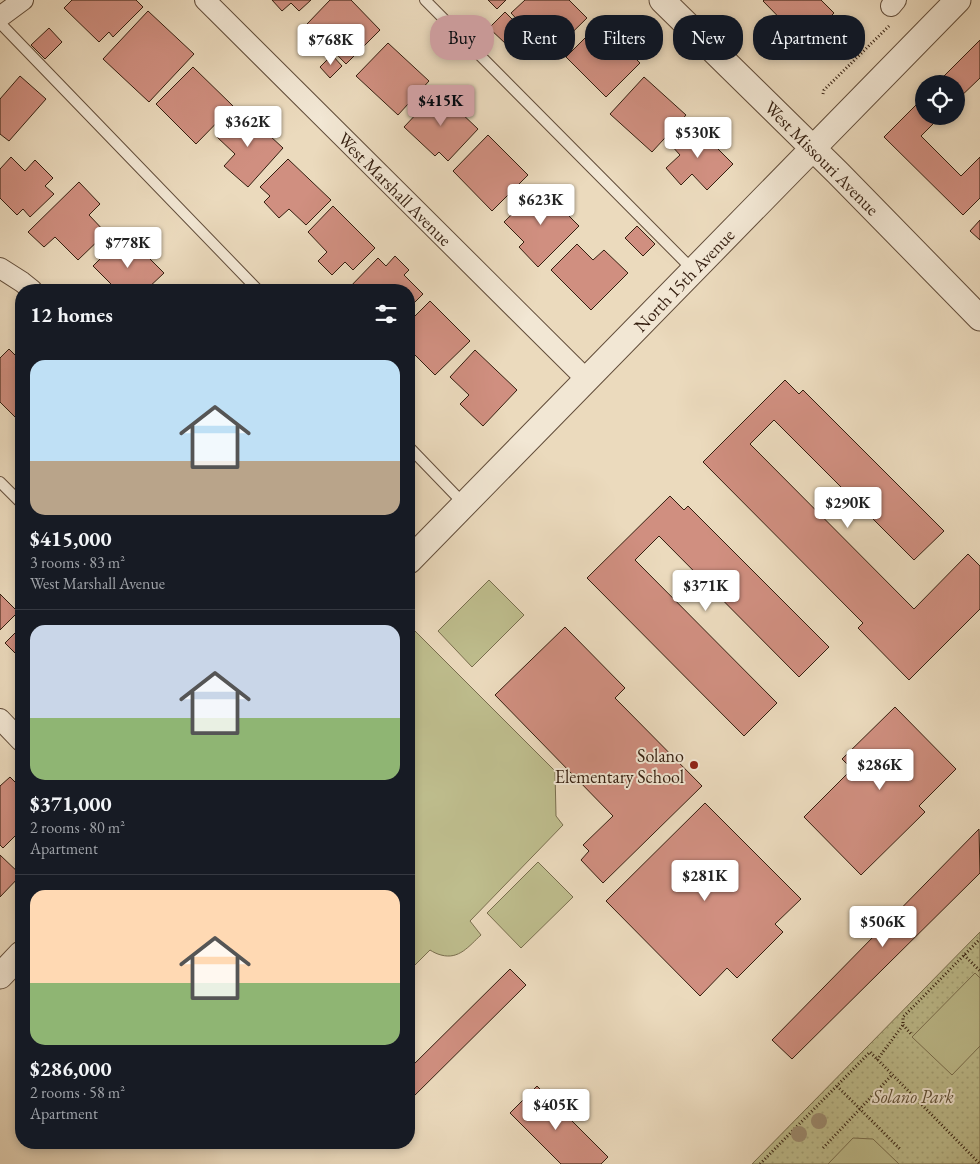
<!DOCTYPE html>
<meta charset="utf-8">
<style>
:root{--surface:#171b24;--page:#242831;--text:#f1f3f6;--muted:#9ea1a6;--line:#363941;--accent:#c59692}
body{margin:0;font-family:"EB Garamond",serif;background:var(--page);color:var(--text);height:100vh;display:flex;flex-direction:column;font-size:19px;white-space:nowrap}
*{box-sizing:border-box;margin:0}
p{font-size:16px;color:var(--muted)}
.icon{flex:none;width:28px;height:28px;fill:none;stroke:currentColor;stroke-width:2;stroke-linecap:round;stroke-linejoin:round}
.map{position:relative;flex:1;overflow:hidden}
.drawer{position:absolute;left:15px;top:284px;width:400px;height:865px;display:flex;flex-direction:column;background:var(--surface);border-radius:20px;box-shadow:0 2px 8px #0003}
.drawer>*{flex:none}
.banner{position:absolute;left:430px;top:15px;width:475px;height:45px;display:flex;gap:10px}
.tools{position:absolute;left:915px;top:75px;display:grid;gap:10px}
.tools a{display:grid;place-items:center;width:50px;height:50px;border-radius:50%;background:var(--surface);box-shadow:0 2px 8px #0003;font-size:25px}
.price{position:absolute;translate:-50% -42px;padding:0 11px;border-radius:5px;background:#fff;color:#222;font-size:16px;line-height:32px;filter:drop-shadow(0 1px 2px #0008)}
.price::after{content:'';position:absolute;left:50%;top:30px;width:15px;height:11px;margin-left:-8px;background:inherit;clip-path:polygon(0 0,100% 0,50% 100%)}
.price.active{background:var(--accent);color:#111}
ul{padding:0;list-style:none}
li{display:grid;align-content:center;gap:10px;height:265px;padding:0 15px}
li+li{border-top:1px solid var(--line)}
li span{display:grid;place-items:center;height:155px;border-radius:15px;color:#555}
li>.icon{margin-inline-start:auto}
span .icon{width:90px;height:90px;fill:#fffc;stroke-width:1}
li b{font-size:21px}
h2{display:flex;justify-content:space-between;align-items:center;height:60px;padding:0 15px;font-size:21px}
.pill{padding:0 18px;border-radius:20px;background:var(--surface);box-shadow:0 2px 8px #0003;font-size:18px;line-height:45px}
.pill.active{background:var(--accent);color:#111}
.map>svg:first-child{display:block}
</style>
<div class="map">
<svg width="980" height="1164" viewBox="0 0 980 1164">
<defs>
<pattern id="grass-dots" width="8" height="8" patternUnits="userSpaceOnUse" patternTransform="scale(1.25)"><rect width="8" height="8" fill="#bebd8d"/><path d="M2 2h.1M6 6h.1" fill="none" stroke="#a4a278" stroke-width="1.8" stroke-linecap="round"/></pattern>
</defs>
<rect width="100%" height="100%" fill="#ebdabd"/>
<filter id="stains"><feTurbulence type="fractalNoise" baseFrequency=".004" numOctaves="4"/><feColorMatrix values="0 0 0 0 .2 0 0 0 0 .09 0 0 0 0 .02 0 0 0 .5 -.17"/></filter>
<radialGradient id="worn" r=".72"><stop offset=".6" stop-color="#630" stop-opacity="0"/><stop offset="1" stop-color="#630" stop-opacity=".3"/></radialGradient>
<path fill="url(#grass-dots)" stroke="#796e4e" d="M980,932V1164H752Z"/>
<path fill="#bebd8d" stroke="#796e4e" d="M489,580L524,615L472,667L438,631Z
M409,625L555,771L556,816L563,825L470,921L481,935C469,946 459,960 441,955C437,954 433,952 430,950L409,971Z
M538,862L573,897L521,948L487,913Z
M975,973L980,978V1046L952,1075L912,1037Z
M853,1138L873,1139L899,1164H828Z"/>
<path fill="#d08f80" stroke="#341e0f" d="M72,0H136L143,7L113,37L109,32L99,42L64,8Z
M272,0H311L299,11L291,3L282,11Z
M330,0H351L380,30L346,64L307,24Z
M488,0H506L497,9Z
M525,0H569L587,18L544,60L519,35L526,29L511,13Z
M764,0H821L834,13L804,43L763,1Z
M148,11L194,54L149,102L103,59Z
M505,12L521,28L506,44L489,28Z
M600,23L640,63L606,97L566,57Z
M49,28L62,42L45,59L31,45Z
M980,40V78L956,101V84H936Z
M388,43L429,81L398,115L356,76Z
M332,55L342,66L330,78L320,67Z
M193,67L233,106L196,144L156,104Z
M20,76L46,99L9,141L0,134V99Z
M644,77L686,115L652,152L610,114Z
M438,91L478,129L448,161L439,152L435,156L404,127Z
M924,97V116H941L921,136L961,176L980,157V198L963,215L884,137Z
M242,110L283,148L248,187L224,166L235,154L217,137Z
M693,124L733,164L707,190L692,174L681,185L666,168L680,155L671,145Z
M488,135L528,175L492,211L453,171Z
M11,157L25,171L35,160L53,178L45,186L54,194L30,217L23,209L17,215L0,198V169Z
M288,159L331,200L306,225L289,209L279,218L264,202L270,196L260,187Z
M79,182L100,204L89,215L106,233L78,260L55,237L44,247L28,232Z
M540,187L579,226L538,267L519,247L524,242L504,222Z
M333,206L375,248L353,270L345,262L332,275L318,261L327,252L308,232Z
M980,220V240L970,231Z
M637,226L655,244L643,256L625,238Z
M119,240L133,254L139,248L164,273L146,290H117L93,266Z
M577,244L593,260L604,250L628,273L591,310L551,270Z
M395,256L409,270L404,275L423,294L409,308V290H347L378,258L386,266Z
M430,301L470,341L435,375L409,349V322Z
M9,349L17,357L21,353V416L18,420L0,402V358Z
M475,350L517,390L483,426L460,404L469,395L450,377Z
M785,380L799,394L803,390L944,531L914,560L774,420L750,444L914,609L968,554L980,566V609L909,680L858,628L863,623L703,462Z
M670,496L684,510L688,506L829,647L799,677L659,536L635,560L777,703L744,736L587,578Z
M0,594L18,612L0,630Z
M21,627V659L5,643Z
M565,627L625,688L615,698L702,786L603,883L581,860L589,851L583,845L613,816L495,695Z
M895,707L956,769L919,806L925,812L861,875L804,817L852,769L842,759Z
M10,777L21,788V812L19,814L21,817V830L3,848L0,845V786Z
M705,803L801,899L775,924L783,932L737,978L727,968L700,996L606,901Z
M979,829L980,873L792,1059L772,1040Z
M0,855L21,875L0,897Z
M510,969L526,985L409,1101V1069Z
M537,1086L608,1157L601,1164H561L510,1113Z"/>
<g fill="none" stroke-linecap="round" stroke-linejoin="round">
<g stroke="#624d3a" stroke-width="12">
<path id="service" d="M425,0L693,270
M0,23L258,290
M409,447L464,504
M0,482L21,503"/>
</g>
<g stroke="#624d3a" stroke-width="22">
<path id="minor" d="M205,0L586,379
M891,6L896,0
M0,17L23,0
M0,268L22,282L32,290
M0,719L21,741"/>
</g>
<g stroke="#624d3a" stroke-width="27">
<path id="tertiary" d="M662,0L838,173L980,318
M409,561L958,0
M0,976L21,954"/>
</g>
<path stroke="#341e0f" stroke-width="3" stroke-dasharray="1 2.5" stroke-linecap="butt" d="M823,94L824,90L889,26
M964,955L980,971
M903,1025L912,1035
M877,1060L903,1025V1017L980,939
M837,1086L901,1150
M823,1148L892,1075
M760,1164L870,1052L980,1164"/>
<use href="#service" stroke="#f2e7d4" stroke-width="10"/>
<use href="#minor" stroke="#f2e7d4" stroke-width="20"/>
<use href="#tertiary" stroke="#f2e7d4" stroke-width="25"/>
</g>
<g fill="#9d8d72">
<circle cx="819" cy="1121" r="8"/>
<circle cx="799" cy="1134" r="8"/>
</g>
<circle fill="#8f2418" stroke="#f2e7d4" stroke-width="2" cx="694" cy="765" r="5"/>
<g text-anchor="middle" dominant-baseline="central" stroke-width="4" stroke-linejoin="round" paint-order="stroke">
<g font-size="18" fill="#341e0f" stroke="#f2e7d4">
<text transform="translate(822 158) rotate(45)">West Missouri Avenue</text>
<text transform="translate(395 189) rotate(45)">West Marshall Avenue</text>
<text transform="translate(684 280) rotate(-46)">North 15th Avenue</text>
</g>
<g font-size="18" fill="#341e0f" stroke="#f2e7d4" text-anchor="end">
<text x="684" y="755">Solano<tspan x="684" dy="21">Elementary School</tspan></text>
</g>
<g font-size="18" font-style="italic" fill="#5d4e35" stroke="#f2e7d4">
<text x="913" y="1096">Solano Park</text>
</g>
</g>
<rect width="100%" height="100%" filter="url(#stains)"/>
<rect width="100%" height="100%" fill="url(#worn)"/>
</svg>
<div class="tools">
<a><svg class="icon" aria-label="locate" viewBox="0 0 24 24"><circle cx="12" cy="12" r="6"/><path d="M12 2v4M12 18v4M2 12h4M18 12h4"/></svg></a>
</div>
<b class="price" style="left:331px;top:66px">$768K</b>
<b class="price active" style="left:441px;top:127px">$415K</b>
<b class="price" style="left:248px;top:148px">$362K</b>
<b class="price" style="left:698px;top:159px">$530K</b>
<b class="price" style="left:541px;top:226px">$623K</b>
<b class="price" style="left:128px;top:269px">$778K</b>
<b class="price" style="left:848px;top:529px">$290K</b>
<b class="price" style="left:706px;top:612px">$371K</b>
<b class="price" style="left:880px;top:791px">$286K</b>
<b class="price" style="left:705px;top:902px">$281K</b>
<b class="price" style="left:883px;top:948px">$506K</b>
<b class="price" style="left:556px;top:1131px">$405K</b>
<div class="banner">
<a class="pill active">Buy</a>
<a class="pill">Rent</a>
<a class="pill">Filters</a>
<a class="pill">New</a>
<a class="pill">Apartment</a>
</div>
<section class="drawer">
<h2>12 homes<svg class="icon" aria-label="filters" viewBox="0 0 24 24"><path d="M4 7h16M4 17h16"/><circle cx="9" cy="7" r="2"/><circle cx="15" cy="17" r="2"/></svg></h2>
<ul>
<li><span style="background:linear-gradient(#bfe0f5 65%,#b9a48a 0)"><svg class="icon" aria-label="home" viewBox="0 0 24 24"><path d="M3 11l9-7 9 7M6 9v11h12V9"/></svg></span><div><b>$415,000</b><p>3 rooms · 83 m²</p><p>West Marshall Avenue</p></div></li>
<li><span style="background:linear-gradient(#c9d6e8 60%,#8fb573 0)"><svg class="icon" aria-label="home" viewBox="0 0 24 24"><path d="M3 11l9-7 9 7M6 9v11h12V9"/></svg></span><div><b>$371,000</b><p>2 rooms · 80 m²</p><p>Apartment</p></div></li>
<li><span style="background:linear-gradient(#ffd9b3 60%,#8fb573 0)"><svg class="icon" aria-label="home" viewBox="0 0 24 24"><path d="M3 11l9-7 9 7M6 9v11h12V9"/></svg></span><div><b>$286,000</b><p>2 rooms · 58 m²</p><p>Apartment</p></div></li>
</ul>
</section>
</div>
